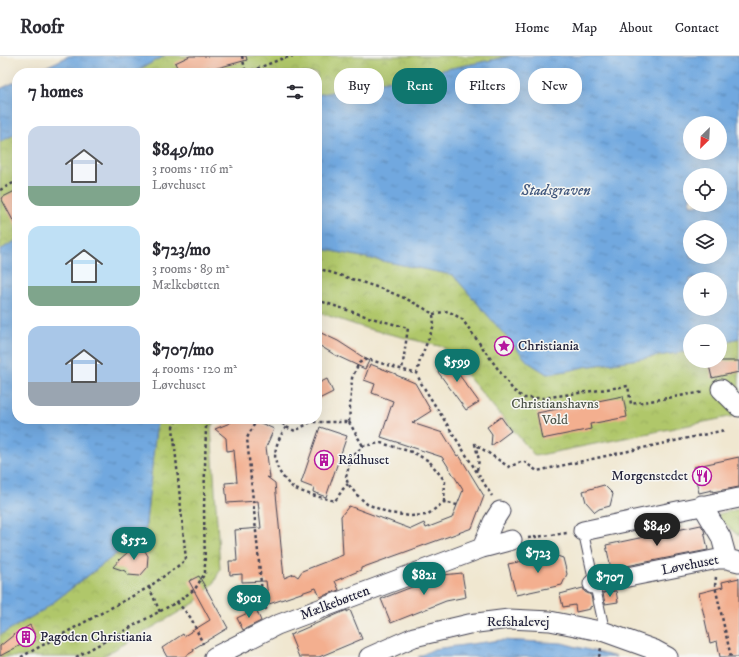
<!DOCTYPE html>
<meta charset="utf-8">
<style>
:root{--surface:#fff;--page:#f7f7f7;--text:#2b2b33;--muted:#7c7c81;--line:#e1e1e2;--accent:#0f766e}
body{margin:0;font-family:"IM FELL DW Pica",serif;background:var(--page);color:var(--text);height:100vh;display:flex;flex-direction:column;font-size:15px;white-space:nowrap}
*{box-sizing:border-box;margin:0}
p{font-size:13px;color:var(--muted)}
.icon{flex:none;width:22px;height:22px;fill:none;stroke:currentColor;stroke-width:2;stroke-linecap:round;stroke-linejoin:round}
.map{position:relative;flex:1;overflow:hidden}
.drawer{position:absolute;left:12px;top:12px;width:310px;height:356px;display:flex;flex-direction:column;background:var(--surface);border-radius:16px;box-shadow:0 4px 16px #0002}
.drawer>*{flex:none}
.banner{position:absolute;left:334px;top:12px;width:345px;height:36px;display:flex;gap:8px}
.needle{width:26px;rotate:204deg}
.fabs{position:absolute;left:683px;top:60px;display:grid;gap:8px}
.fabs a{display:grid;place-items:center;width:44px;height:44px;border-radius:50%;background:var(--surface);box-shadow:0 4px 16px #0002;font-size:20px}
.price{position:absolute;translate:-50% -34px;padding:0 9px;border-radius:14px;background:var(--accent);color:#fff;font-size:13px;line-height:26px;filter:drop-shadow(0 1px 2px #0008)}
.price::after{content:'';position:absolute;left:50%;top:24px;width:12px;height:9px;margin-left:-6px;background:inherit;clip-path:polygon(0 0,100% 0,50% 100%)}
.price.on{background:#222;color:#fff}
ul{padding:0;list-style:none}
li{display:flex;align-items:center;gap:12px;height:100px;padding:0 16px}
li span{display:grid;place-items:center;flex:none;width:112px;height:80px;border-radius:12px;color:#555}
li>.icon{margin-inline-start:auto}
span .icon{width:48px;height:48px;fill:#fffc;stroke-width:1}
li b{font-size:17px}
h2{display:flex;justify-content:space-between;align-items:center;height:48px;padding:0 16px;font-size:17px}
.tag{padding:0 14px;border-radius:16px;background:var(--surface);box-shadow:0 4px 16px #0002;font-size:14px;line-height:36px}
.tag.on{background:var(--accent);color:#fff}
header{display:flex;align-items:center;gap:24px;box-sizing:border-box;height:56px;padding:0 20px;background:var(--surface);border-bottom:1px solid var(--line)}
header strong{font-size:19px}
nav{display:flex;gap:22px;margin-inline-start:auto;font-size:14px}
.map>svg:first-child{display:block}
</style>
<header>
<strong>Roofr</strong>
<nav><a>Home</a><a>Map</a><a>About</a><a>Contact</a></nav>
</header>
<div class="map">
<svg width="739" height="601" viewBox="0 0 739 601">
<defs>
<pattern id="park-crowns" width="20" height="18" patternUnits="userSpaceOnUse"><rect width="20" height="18" fill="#b0c76b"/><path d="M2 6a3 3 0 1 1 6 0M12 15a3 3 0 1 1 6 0" fill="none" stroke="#97ab5e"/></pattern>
<pattern id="water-ripples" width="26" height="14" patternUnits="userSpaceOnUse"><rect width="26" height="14" fill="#71a8df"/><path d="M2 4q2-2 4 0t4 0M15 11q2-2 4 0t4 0" fill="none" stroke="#5c88b6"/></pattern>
</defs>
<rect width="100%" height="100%" fill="#f6f6f2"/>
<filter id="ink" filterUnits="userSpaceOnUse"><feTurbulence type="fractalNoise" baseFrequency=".025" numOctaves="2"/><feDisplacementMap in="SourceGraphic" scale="8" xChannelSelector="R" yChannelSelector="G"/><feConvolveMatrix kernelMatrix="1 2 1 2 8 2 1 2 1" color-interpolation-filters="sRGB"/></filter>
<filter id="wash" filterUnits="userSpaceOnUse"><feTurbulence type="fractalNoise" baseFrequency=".012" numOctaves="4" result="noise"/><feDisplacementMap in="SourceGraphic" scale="16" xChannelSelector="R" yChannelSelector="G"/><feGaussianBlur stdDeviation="0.9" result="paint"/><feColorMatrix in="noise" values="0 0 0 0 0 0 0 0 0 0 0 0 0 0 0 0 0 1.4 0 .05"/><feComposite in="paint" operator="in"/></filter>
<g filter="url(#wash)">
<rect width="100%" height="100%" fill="#f0e7d0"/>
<path fill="url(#park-crowns)" stroke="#697453" d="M165,0H512L317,39V17H132Z
M17,77V184L0,194V86Z
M317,192L453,219L528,306L547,318L572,314L583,311L619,306L690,295V305H720V287L739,282V359L535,400L443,291L365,272L317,256Z
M157,363H216L211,371L220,513L214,527L196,546L102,601H0V579L42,555L145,476Z
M739,453V480L720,464L718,458Z"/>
<path fill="url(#water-ripples)" stroke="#4a658d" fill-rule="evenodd" d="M69,0H165L132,17H33Z
M512,0H739V282L720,287V275H690V295L619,306L583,311L572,314L547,318L528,306L453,219L317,192V39ZM690,67H720V97H690ZM690,119H720V149H690ZM690,171H720V201H690ZM690,223H720V253H690Z
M17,25V77L0,86V33Z
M17,184V363H157L145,476L42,555L0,579V194Z
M501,584L562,587L616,601H418L434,593Z"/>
<g id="blocks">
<path fill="#f3af8f" d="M190,0H246L247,4L210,14L209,11L197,17H180L175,7Z
M17,134V172L1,142Z
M317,275L338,285L369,305L365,313L335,299L317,288Z
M447,295L457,316L479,346L466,354L438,316Z
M708,305H739V316L712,322Z
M370,308L396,318V319L415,327L431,355L412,367L443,377L457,400L459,399L484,440L472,472L361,512V514L335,525L339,534L320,541L316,532L269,548L266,525L242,526V518L230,519L229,505H237L235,474L261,472L258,445L227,447L225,427L237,426L234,394L227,395L226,382L215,373L230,367L234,363H252L274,373L266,391L270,422L267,421L275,427L284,522L294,518L298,521L302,515L343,499L341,460L349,450L411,473L424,467L426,472L452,462L463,434L442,401L381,381L393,345L372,337L375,328L364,324Z
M327,323L333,336L317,344V328Z
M623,340L627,361L590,368L591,373L542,383L537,357Z
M501,361L511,375L491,390L492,378L487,371Z
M320,371L347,380L326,441L313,436L314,432L301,427Z
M739,401V431L712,436V434L699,437L693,411Z
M604,429L613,438L610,450L599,453L595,456L586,446L583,435Z
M701,469L704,474L708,494L611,513L606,489Z
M142,484L145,495L148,500L147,512L140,520L128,519L125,515L113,511L120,503Z
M554,499L563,502L567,518L562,529L516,539L508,508Z
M462,517L466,541L446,545L391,567L381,543L443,519Z
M199,520L228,572L193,593L194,595L184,601H167L162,592L183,578L184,580L210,564L189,525Z
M739,522V601H720L717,585L710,587L699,537L723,531L722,526Z
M583,532L585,536L591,539L593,550L590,551V553L576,556L575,549L563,551L560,538Z
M616,535L618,546L605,548L603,537Z
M256,553L261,565L243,574L237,562Z
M347,554V556L350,554L362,583L319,601H299L290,579Z
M30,569L36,581L0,600V590L15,578Z"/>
</g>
</g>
<g filter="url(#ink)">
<use href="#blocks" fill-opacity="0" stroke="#414051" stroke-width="1"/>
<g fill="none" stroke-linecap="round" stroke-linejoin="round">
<g stroke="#414051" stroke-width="11">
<path id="lane" d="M583,475L605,576"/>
</g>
<g stroke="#414051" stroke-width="21">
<path id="street" d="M721,333L739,351
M702,449L721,481L727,503
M583,475L739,442
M482,492L493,466L500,455
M593,528L718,503H727L739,506
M214,601L277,569L482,492L512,484
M369,601L414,581L469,568L509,563L550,565L605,576L655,594L668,601"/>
</g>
<path stroke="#414051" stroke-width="2.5" stroke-dasharray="3 3" stroke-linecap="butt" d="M242,0L246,17
M246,17L281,3L293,0
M0,134L17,125
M317,212C356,225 399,235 433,258L434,269L420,304L417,318L421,327L492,440
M317,244L368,261L408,272L402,314
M433,258L448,255L462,263L513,334L524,342H543L628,330L631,348L704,336
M257,363L247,382L263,548L268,556
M278,363L286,371L295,375L311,366H349L352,322L359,307L367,303L417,318
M349,366L363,390
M286,371C274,389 270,405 284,422C288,427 292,432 298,434C310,439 323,442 335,445L343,433L348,428
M477,414L479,404L475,388L509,411L523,405L537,415L725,374
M444,446L445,425L429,405L412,396L381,387L363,390L351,402L346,421L348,428L357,439L367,448L389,457L410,460L427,459L444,446L457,449
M528,482L567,477
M716,521L715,530L731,601
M149,531L160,556
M177,546L191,562L203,588
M21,601L149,531L186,504L173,371L177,363
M76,601L177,546L195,533L205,517L204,452L206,370L210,363
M599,601L601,592"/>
<use href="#lane" stroke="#fff" stroke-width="9"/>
<use href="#street" stroke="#fff" stroke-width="19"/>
</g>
</g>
<defs>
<g id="sight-ring" transform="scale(1)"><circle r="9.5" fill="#f6f6f2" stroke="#b5179e" stroke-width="1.5"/><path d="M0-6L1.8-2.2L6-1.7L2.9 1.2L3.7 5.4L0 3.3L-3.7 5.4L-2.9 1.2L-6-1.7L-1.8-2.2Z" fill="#b5179e"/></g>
<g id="building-ring" transform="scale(1)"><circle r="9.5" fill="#f6f6f2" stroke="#b5179e" stroke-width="1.5"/><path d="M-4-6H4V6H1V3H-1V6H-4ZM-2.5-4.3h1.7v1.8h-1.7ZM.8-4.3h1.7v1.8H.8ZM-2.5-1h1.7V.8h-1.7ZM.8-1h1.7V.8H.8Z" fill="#b5179e"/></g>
<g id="restaurant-ring" transform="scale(1)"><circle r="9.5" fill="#f6f6f2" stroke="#b5179e" stroke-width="1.5"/><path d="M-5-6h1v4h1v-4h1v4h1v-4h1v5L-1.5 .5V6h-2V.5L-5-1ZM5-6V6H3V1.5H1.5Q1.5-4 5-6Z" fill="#b5179e"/></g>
</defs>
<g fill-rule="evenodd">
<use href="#sight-ring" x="504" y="290"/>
<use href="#building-ring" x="324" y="404"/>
<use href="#restaurant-ring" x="702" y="420"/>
<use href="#building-ring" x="26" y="581"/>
</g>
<g text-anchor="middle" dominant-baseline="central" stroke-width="3" stroke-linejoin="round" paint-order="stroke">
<g font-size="14" fill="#22223b" stroke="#f6f6f2" text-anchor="start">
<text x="518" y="290">Christiania</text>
<text x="338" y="404">Rådhuset</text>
<text x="688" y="420" text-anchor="end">Morgenstedet</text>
<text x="40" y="581">Pagoden Christiania</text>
</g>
<g font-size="14" fill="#4d5449" stroke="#f6f6f2">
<text x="555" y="348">Christianshavns<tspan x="555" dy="16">Vold</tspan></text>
</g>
<g font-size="14" fill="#22223b" stroke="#f6f6f2">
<text transform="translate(690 509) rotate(-11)">Løvehuset</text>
<text transform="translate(335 547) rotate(-21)">Mælkebøtten</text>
<text x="518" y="566">Refshalevej</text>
</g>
<g font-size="15" font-style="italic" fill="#42587d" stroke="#f6f6f2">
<text x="556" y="134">Stadsgraven</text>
</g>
</g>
</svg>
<div class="fabs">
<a><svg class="needle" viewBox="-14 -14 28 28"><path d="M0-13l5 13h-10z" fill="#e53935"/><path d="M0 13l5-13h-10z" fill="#7c7c81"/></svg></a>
<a><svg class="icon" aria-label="locate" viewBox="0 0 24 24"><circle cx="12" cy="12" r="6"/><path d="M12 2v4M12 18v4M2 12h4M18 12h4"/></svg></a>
<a><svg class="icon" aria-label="layers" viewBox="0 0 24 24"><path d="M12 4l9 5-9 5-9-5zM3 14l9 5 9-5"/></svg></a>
<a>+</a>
<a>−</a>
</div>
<b class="price" style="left:457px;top:327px">$599</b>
<b class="price on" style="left:657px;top:491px">$849</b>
<b class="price" style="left:134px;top:505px">$552</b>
<b class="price" style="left:538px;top:518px">$723</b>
<b class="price" style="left:424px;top:540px">$821</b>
<b class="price" style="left:610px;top:542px">$707</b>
<b class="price" style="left:249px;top:563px">$901</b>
<div class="banner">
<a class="tag">Buy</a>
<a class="tag on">Rent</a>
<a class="tag">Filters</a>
<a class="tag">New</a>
</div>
<section class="drawer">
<h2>7 homes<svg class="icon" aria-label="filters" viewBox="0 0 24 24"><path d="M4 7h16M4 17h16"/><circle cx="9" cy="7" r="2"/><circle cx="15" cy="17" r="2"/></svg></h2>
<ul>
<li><span style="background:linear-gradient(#c9d6e8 75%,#7fa58c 0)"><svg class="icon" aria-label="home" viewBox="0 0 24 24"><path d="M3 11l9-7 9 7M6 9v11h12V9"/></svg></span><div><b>$849/mo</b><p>3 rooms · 116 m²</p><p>Løvehuset</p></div></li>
<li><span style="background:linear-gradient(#bfe0f5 75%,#7fa58c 0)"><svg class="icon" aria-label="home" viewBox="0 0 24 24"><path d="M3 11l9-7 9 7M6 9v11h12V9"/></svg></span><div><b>$723/mo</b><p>3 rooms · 89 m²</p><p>Mælkebøtten</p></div></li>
<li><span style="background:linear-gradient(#a9c7e8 70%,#9aa5b1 0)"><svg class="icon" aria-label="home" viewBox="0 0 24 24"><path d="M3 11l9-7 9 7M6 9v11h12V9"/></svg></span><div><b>$707/mo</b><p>4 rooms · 120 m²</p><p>Løvehuset</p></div></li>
</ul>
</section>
</div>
